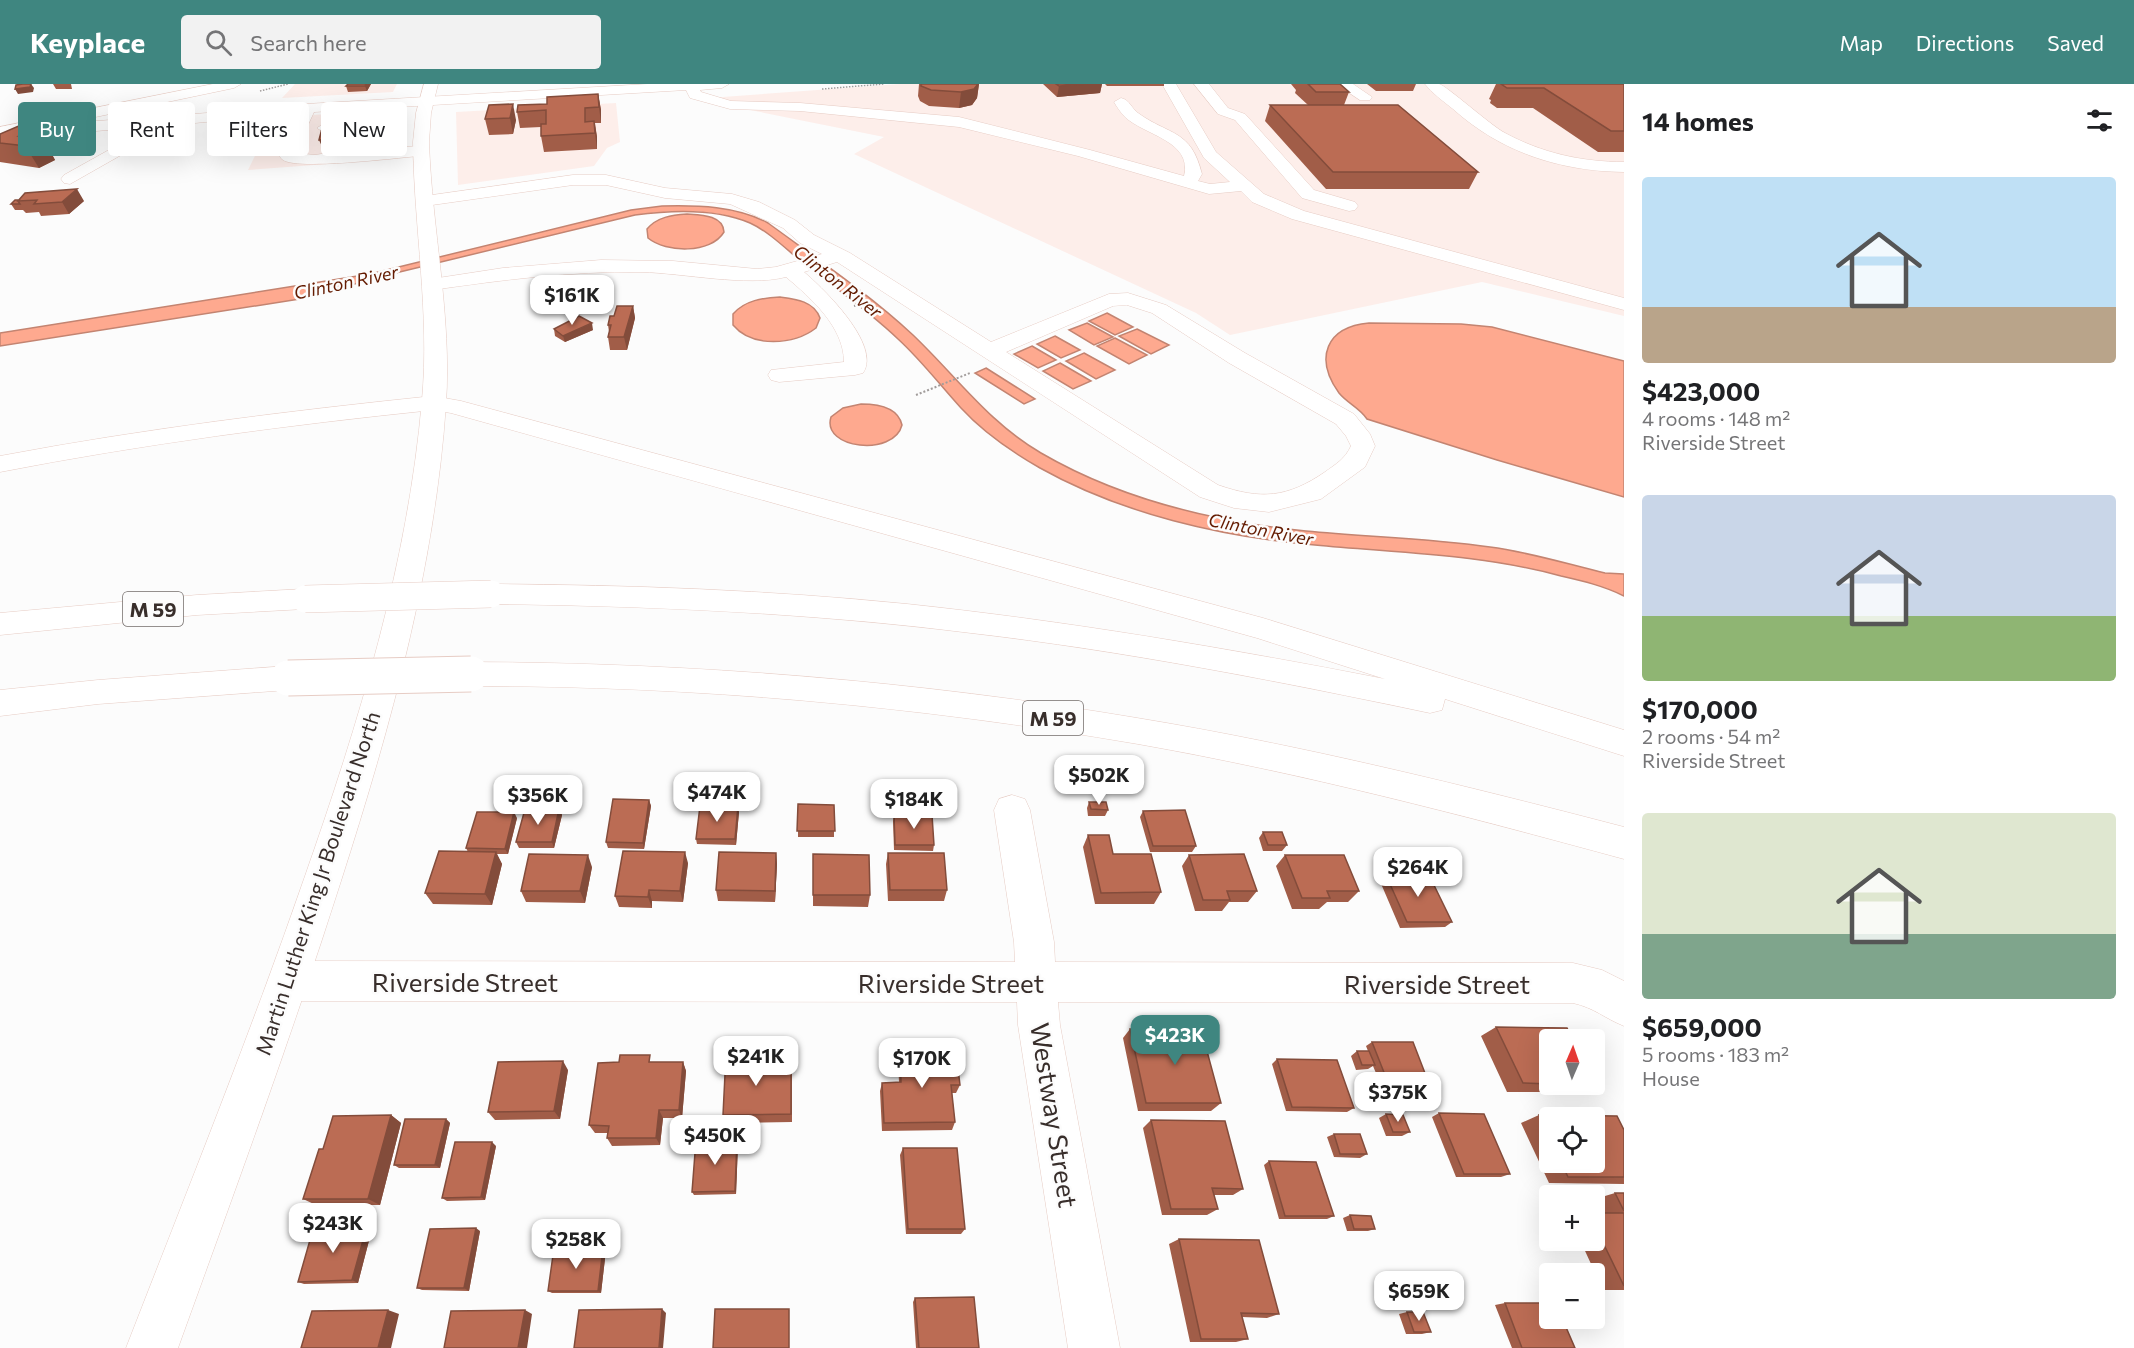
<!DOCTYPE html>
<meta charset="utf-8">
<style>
:root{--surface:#fff;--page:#f2f2f2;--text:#202124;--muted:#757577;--accent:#3f8680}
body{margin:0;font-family:Commissioner,sans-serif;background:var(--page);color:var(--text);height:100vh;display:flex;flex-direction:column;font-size:22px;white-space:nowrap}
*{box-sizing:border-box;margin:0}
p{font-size:20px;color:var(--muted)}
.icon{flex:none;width:33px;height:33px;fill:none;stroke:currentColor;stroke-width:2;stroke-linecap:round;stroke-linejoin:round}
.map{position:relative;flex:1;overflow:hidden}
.drawer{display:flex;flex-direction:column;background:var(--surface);width:510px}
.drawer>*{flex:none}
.guide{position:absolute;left:18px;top:18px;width:570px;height:54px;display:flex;gap:12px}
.needle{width:39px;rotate:2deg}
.controls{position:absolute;left:1539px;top:945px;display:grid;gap:12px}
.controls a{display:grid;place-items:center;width:66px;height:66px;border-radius:6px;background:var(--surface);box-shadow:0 6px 24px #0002;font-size:30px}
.price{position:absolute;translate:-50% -51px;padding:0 14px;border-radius:12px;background:#fff;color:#222;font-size:20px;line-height:39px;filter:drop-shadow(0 2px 3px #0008)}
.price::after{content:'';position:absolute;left:50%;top:36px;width:18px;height:14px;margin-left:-9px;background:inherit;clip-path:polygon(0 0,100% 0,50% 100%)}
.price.current{background:var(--accent);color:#fff}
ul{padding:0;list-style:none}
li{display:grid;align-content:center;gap:12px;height:318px;padding:0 18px}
li span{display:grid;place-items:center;height:186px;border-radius:6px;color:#555}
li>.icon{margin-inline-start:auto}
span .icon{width:108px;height:108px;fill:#fffc;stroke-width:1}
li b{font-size:26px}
h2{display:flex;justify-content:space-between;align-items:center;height:72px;padding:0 18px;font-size:26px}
.pill{padding:0 21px;border-radius:6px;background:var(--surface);box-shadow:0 6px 24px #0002;font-size:21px;line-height:54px}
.pill.current{background:var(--accent);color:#fff}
header{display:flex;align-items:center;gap:36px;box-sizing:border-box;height:84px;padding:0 30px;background:var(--accent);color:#fff}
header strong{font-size:28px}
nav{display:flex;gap:33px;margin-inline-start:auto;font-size:21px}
.search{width:420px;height:54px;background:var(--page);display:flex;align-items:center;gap:15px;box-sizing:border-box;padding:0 21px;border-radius:6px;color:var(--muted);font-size:22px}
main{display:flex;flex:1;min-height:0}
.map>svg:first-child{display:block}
</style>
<header>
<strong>Keyplace</strong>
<div class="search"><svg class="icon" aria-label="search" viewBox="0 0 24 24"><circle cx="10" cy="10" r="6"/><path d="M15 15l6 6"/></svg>Search here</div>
<nav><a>Map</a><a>Directions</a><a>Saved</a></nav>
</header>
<main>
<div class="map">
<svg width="1624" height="1264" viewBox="0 0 1624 1264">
<rect width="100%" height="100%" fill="#fcfcfc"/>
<path fill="#fdeeea" d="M295,0H397L393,8L282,14Z
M900,0H1624V232L1482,198L1230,251L1196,229L854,70L884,53L695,15Z
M616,19L620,58L607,64L594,82L458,101L456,28Z
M402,26L394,75L248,86L274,33Z"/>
<path fill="#fea98f" stroke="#c38471" stroke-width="1.5" d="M662,122C698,121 736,122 768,139C817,175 869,210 913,251C957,293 988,338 1041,369C1120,415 1216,438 1306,447C1367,453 1429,454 1490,463C1529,468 1567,480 1605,489L1624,490V512C1604,502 1583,497 1561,492C1480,470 1398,469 1315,461C1222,453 1122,430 1040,384C1012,368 983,348 961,324C940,301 921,276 898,255C870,228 838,206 807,182C790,169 770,148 750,139C715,124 672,126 635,131L379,193L306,214L0,262V249L370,190L631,126Z
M687,130C701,131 723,131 724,148C711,170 666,169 648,154L647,145C657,133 672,131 687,130Z
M780,213C795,215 814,217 820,234L816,244C794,261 752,264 733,241V230C745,216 763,214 780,213Z
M1107,229L1133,243L1115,251L1089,237Z
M1087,239L1113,253L1094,261L1069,246Z
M1369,239L1461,240L1492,243L1624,277V413L1497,376L1367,335C1360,324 1347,319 1339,309C1314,274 1326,243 1369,239Z
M1137,245L1169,261L1151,270L1119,252Z
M1055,252L1080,266L1061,274L1037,260Z
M1115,254L1147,271L1129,280L1097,262Z
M1032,262L1056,276L1038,284L1014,270Z
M1084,269L1115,286L1096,295L1066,277Z
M1060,279L1091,297L1073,305L1043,287Z
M986,284L1035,315L1024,320L975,289Z
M861,320C877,320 898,323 902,341C894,373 821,365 831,333L843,324Z"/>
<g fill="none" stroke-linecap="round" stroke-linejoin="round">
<g stroke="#e7ccc4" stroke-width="1">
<path id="minor" d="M648,0H729L722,4L700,6L701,8L731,17L800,19L959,33L1090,66L1184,92C1193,57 1144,51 1125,33C1121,29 1117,23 1114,18L1121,14C1130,16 1131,24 1138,29C1170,52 1191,45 1202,90L1198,97L1210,100L1230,98L1204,74L1162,0H1176L1216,68L1264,110L1304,127L1624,214V226L1292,135L1252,118L1241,107L1209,110L1078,72L959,43L800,27L730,25L690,14L686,6L314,28L295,69L315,71L353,65L359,63L363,48L325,49L317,44L325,39L369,38L374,40L379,46L374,65L419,62L427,67L419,72C395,74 298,86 283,76C280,74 279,71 278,68L299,29L174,41L70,100L64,99L61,95L64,91L150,43L0,54V44L235,27L272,22Z
M1194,0H1209L1228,24L1245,30L1314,106L1355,118L1358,122L1355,126L1349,127L1302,114L1235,36L1218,30Z
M1336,0H1353L1372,13L1370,16H1360Z
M1425,0C1429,0 1435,0 1439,0C1447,2 1490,41 1505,49C1542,69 1582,78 1624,78V88C1559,87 1501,68 1453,25C1443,17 1432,9 1425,0Z
M573,91H606L665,104L732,110L759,118L795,136L814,151L850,169L991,258L1109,210L1128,209L1166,221L1245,269L1354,330L1370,350L1375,362L1365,383L1321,415L1269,428L1234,424L1200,413L837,178L804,188C823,204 882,261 863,289L855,291L779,298L771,296L768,291L771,286L844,278C844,243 811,214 786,193C747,203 684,189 641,188C571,187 501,196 432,206L425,204L422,200L425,196L503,184L601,176L673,177L757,185L776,183L822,170L800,159L783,144L730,120L665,114L606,101H573L425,122L419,121L416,117L419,113L425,112ZM1127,221L1152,229L1229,279L1336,340L1346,352L1351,362C1345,375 1336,380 1325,388C1287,414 1261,416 1218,401L1006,268L1113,222Z
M1012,711L1025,715L1030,726L1054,858L1055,878L1573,879L1602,886L1624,897V942C1604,934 1595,924 1573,919L1058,918L1060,941L1120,1264H1068L1018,941L1017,918L289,917L275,911L269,897L275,883L289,877L1015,878L1014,858L994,726L999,715Z"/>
</g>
<g stroke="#e7ccc4" stroke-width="1">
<path id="major" d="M213,0H241L234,4L0,53V43Z
M424,0H438L431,29L429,58C432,146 452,232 446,320C435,483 391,641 341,797C291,954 234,1109 178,1264H126C187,1107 250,951 305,792C359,638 408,479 422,316C430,229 414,144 413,58L416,29Z"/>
</g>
<g stroke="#e7ccc4" stroke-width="1">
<path id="highway" d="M433,312L461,317L1263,534L1624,646V672L1445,615L1442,626L1430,629C1278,597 1125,567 971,549C811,529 651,522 491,520L481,517L476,510L481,503L491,500C630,501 769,506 907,520C1067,537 1226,564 1385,595L1257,554L451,329L433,326C288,341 143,360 0,388V372C143,345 288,327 433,312Z
M305,505L315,508L320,515L315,522L305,525L197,531L0,551V529L197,511Z
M471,578C694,579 917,597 1137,634C1301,661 1463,701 1624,743V775C1463,731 1302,689 1138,660C917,622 695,602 471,602L460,598L455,590L460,582Z
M288,582L299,586L304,594L299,602L288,606L98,620L0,632V606L98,596Z"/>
</g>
<path stroke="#a19c9b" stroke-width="1.5" stroke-dasharray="1.5 1.5" stroke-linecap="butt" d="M822,5L884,0
M260,7L288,0"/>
<path stroke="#a19c9b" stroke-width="2" stroke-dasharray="2 2" stroke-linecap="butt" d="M854,222L870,218
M916,311L970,289"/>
<use href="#minor" fill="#fff" fill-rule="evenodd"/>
<use href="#major" fill="#fff" fill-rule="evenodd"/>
<use href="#highway" fill="#fff" fill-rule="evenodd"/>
<g stroke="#e7ccc4" stroke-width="28" stroke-linecap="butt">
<path id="highway-bridge-far1" d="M305,515L491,510"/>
</g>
<g stroke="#e7ccc4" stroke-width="37" stroke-linecap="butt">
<path id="highway-bridge" d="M288,594L471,590"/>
</g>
<use href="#highway-bridge-far1" stroke="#fff" stroke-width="27"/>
<use href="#highway-bridge" stroke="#fff" stroke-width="35"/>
</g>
<path fill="#a15d48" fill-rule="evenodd" d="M53,0H71L72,5H56Z
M371,0L367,7L348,8L346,2Z
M919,0H979L977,14L972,21L959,24L929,22L920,17L918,12Z
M1043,0H1102L1100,9L1057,13Z
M1105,0H1164V2H1107Z
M1291,0H1340L1349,8L1344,21L1478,88L1469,105H1326L1265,37L1270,21H1308L1295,9L1296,6Z
M1367,0H1416L1413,7H1376Z
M1496,0H1624V68H1598L1533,24H1497L1490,19L1491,16L1489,15Z
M598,10L601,26V39H595L597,53V65L544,68L541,52V43L520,44L517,28L547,20Z
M489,21L516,36L513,50L489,51L485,35Z
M0,50L57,61L49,65L55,76L39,84L0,78Z
M15,116L84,117L69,130L41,132L39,128L26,129L23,126H15L11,120Z
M633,222L635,234L627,266H610L608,253L609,248L608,241L614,232Z
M554,245L593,246L565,258L555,252Z
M649,716L651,722L644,765L608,764L606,758Z
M1089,718L1108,726L1105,732H1088L1087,724Z
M798,720L834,721V753H798Z
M559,725L562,731L554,764H519L516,758Z
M1143,727L1196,762L1192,768H1150L1140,733Z
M739,728L736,761L697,760L696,755Z
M894,731L934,761L933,767L894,766L893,737Z
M517,734L508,770H497L502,780L492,821L433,820L425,809L468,768L466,764Z
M1263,748L1287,761L1282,767H1263L1259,754Z
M1088,751L1161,808L1154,820H1095L1083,763Z
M776,769L777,780L775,818L718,817L716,806Z
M888,769L947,806L944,817H888L886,780Z
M813,770L870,811L868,823L813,822Z
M1189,771L1257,807L1248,818H1229L1222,827H1195L1182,782Z
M1285,771L1359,807L1348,818H1327L1319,825H1292L1276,782Z
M688,779L683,818L652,817V824L619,823L615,812Z
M592,783L585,819L526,818L521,807Z
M1385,789L1452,838L1445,843L1400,844L1379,795Z
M1496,943L1550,956V1000H1594V996L1597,1000L1578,1008H1507L1481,952Z
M1130,945L1221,1019L1211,1027H1138L1123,954Z
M1372,958L1428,997L1421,1001H1381L1373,982L1368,985L1356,986L1351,972L1357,967H1368L1366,962Z
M900,969L960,1001L956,1009H952L955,1038L952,1046L882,1047L880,1007L882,999L899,998L898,978Z
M1277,975L1354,1024L1347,1028L1286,1027L1272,980Z
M653,978H683L686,987L682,1034H663L660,1061L612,1062L607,1054L608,1049H595L589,1041Z
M758,980L792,989V1038L725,1039L723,1031Z
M568,986L560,1035L495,1036L488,1028Z
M1387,1001L1409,1014L1402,1018L1384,1017L1380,1005Z
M1439,1029L1510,1090L1501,1093H1456L1432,1033Z
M1386,1030L1410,1048L1402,1052H1386L1379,1034Z
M391,1031L401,1039L380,1121H316L303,1115L323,1065Z
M1539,1031L1624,1046V1100L1549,1099L1521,1039ZM1550,1034L1594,1078H1550Z
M446,1035L450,1039L440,1084H399L394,1081Z
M1151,1036L1243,1105L1233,1111H1214L1218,1125L1207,1131H1162L1143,1044Z
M1334,1050L1367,1070L1360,1074L1334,1073L1327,1053Z
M738,1060L736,1110L694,1111L692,1108Z
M496,1062L485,1116L447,1117L442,1114Z
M903,1064L965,1145L961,1150H906L900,1071Z
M1269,1077L1334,1132L1327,1135H1279L1264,1081Z
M1615,1109H1624V1206H1603L1580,1156H1594V1129H1602L1595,1115Z
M1350,1131L1375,1145L1368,1147H1347L1343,1134Z
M367,1142L372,1145L358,1199L304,1200L298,1198Z
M480,1147L469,1207L422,1206L417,1204Z
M1179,1155L1279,1230L1267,1234L1242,1233L1248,1255L1236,1258H1190L1169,1160Z
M603,1164L606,1166L601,1209H552L548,1207Z
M915,1214L979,1264H916L913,1218Z
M1505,1219L1575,1264H1512L1495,1221Z
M1407,1228L1431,1248L1422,1250H1406L1399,1230Z"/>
<path fill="#834c3b" d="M31,0L34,4L33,8L18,10L15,5Z
M366,0H371L367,7L365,2Z
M978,0H979L977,14L972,21L959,24L961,8Z
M1088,0H1102L1100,9L1057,13L1059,2Z
M598,10L601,26V39L599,23Z
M513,20L516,36L513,50L510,34Z
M348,35L352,46L350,57H345L343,65L324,67L319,56L341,46Z
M594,37L597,53V65L595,49Z
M45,40L57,61L49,65L55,76L39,84L19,52Z
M77,105L84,117L69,130L62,118Z
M633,222L635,234L627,266L624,253Z
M592,239L593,246L565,258L563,252Z
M649,716L651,722L644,765L643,759Z
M738,722L739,728L736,761L735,755Z
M559,725L562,731L554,764L552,758Z
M514,728L517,734L508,770L505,765Z
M496,768L502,780L492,821L485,810Z
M685,768L688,779L683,818L680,807Z
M776,769L777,780L775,818V807Z
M588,771L592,783L585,819L580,807Z
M649,806L652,817V824L648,813Z
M563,977L568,986L560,1035L554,1027Z
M683,978L686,987L682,1034L679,1026Z
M659,1026L663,1034L660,1061L656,1054Z
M391,1031L401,1039L380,1121L368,1115Z
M446,1035L450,1039L440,1084L435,1081Z
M737,1056L738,1060L736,1110L735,1107Z
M492,1058L496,1062L485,1116L481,1113Z
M367,1142L372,1145L358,1199L352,1196Z
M476,1144L480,1147L469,1207L464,1204Z
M603,1164L606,1166L601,1209L598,1207Z
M662,1225L666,1229L663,1264H659Z
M388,1226L399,1230L391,1264H378Z
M525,1226L532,1230L527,1264H518Z"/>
<path fill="#bb6c54" stroke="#834c3b" stroke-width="1.5" d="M23,0H31L30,3L15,5L16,1Z
M348,0H366L365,2H346Z
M921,0H978L974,5L961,8L931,6L921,2Z
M1056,0H1088L1059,2Z
M1308,0H1340L1349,8H1316Z
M1501,0H1624V47H1611L1544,4H1507Z
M598,10L599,23L585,24V38L594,37L595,49L541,52V40H546V26L517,28L518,21L547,20V13Z
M513,20L510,34L485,35L489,21Z
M1270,21H1398L1478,88H1333Z
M348,35L346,46H341L339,54L319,56L324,37Z
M28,38H39L45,40L19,52L42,54L26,62L0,59V50Z
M77,105L62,118L34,120L37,116L18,117L25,109Z
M15,116H19L18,117L20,120H11Z
M617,222H633L624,253H608L611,241H608L610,232H614Z
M579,232L592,239L563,252L554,245Z
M613,715L649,716L643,759L606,758Z
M1089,718H1106L1108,726L1091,725Z
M798,720L834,721L835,747H797Z
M700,722H738L735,755H696Z
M525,725H559L552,758H516Z
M1185,726L1196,762H1153L1143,727Z
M477,728H514L505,765L466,764Z
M894,731H932L934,761H895Z
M1263,748H1282L1287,761H1268Z
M1088,751H1109L1113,770H1151L1161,808L1101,809Z
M439,767L496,768L485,810L425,809Z
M623,767L685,768L680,807L649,806L648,813L615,812Z
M719,768L776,769L775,807L716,806Z
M888,769H944L947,806H890Z
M529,770L588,771L580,807H521Z
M813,770L869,771L870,811H813Z
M1244,770L1257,807H1227L1230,816H1203L1189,771Z
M1285,771H1344L1359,807H1327L1330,814H1302Z
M1385,789H1428L1452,838H1407Z
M1496,943L1567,944L1573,956H1550V1000L1523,999Z
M1130,945H1201L1221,1019H1146Z
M1372,958H1413L1428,997L1387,996Z
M1357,967H1369L1375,981H1362Z
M956,968L960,1001H951L955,1038L884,1039L882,999L901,998L900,969Z
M726,970H756V980H791V1030L723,1031Z
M620,971H650L649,978H683L679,1026H659L656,1054H607L609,1042L589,1041L598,979L619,978Z
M1277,975L1337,976L1354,1024L1292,1023Z
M563,977L554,1027L488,1028L498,978Z
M1387,1001H1404L1409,1014L1391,1013Z
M1439,1029L1484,1030L1510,1090H1464Z
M1386,1030L1403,1031L1410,1048H1393Z
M391,1031L368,1115H303L319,1065H323L333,1032Z
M1539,1031L1617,1032L1624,1046V1093H1568L1561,1078H1594V1034H1550V1054Z
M405,1035H446L435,1081H394Z
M1151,1036L1225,1037L1243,1105L1212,1104L1218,1125H1171Z
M1334,1050H1360L1367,1070H1340Z
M696,1056H737L735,1107L692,1108Z
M455,1058H492L481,1113L442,1114Z
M903,1064H957L965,1145H908Z
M1269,1077L1316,1078L1334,1132H1285Z
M1615,1109H1624V1127Z
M1594,1129H1624V1202L1594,1140Z
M1350,1131L1371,1132L1375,1145H1354Z
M314,1142H367L352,1196L298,1198Z
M476,1144L464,1204H417L430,1145Z
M1179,1155L1259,1156L1279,1230L1241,1229L1248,1255H1201Z
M554,1164H603L598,1207H548Z
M974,1213L979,1264H919L915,1214Z
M1505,1219H1550V1234H1562L1575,1264H1522Z
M662,1225L659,1264H574L579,1226Z
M715,1225H789V1264H713Z
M388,1226L378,1264H301L312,1227Z
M525,1226L518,1264H444L451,1227Z
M1407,1228H1423L1431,1248H1414Z"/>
<g text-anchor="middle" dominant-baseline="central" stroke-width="5" stroke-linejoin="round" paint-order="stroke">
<g font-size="18" font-style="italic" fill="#641b01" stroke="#fcfcfc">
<text transform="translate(838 197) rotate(38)">Clinton River</text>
<text transform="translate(346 198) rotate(-12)">Clinton River</text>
<text transform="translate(1261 445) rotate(11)">Clinton River</text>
</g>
<g fill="#fcfcfc" stroke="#736c6a" stroke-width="1.5">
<rect x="123" y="508" width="60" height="34" rx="4.5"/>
<rect x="1023" y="617" width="60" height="34" rx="4.5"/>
</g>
<g font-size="20" font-weight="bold" fill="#382e2b">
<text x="153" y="525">M 59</text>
<text x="1053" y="634">M 59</text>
</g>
<g font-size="21" fill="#382e2b" stroke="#fcfcfc">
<text transform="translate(317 799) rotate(-72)">Martin Luther King Jr Boulevard North</text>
</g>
<g font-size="26" fill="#382e2b" stroke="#fcfcfc">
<text x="465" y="897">Riverside Street</text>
<text x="951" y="898">Riverside Street</text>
<text x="1437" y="899">Riverside Street</text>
<text transform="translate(1055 1031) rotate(81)">Westway Street</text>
</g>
</g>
</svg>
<div class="controls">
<a><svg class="needle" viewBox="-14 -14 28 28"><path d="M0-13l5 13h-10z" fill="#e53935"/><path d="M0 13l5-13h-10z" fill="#757577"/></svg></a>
<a><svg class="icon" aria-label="locate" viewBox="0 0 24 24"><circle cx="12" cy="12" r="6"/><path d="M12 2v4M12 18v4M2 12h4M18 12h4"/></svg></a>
<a>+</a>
<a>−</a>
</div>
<b class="price" style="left:572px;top:242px">$161K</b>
<b class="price" style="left:1099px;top:722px">$502K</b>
<b class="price" style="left:717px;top:739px">$474K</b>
<b class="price" style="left:538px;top:742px">$356K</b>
<b class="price" style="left:914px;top:746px">$184K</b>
<b class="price" style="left:1418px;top:814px">$264K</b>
<b class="price current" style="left:1175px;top:982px">$423K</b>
<b class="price" style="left:756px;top:1003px">$241K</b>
<b class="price" style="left:922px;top:1005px">$170K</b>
<b class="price" style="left:1398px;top:1039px">$375K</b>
<b class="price" style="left:715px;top:1082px">$450K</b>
<b class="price" style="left:333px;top:1170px">$243K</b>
<b class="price" style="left:576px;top:1186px">$258K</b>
<b class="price" style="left:1419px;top:1238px">$659K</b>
<div class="guide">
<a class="pill current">Buy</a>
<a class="pill">Rent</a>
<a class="pill">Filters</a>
<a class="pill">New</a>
</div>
</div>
<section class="drawer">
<h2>14 homes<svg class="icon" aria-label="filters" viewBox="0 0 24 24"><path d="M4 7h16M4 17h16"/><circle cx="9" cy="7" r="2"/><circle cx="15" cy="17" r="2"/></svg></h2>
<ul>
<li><span style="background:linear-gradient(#bfe0f5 70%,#b9a48a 0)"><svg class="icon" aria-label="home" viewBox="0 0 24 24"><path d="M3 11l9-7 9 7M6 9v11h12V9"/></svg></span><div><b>$423,000</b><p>4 rooms · 148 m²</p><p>Riverside Street</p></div></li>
<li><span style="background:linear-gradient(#c9d6e8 65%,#8fb573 0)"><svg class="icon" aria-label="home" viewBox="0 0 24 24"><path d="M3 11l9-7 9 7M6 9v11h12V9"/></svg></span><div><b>$170,000</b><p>2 rooms · 54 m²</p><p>Riverside Street</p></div></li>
<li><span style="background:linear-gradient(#dfe7d0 65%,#7fa58c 0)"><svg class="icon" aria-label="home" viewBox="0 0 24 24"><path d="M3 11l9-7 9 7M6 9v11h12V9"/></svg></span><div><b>$659,000</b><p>5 rooms · 183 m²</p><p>House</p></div></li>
</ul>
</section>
</main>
